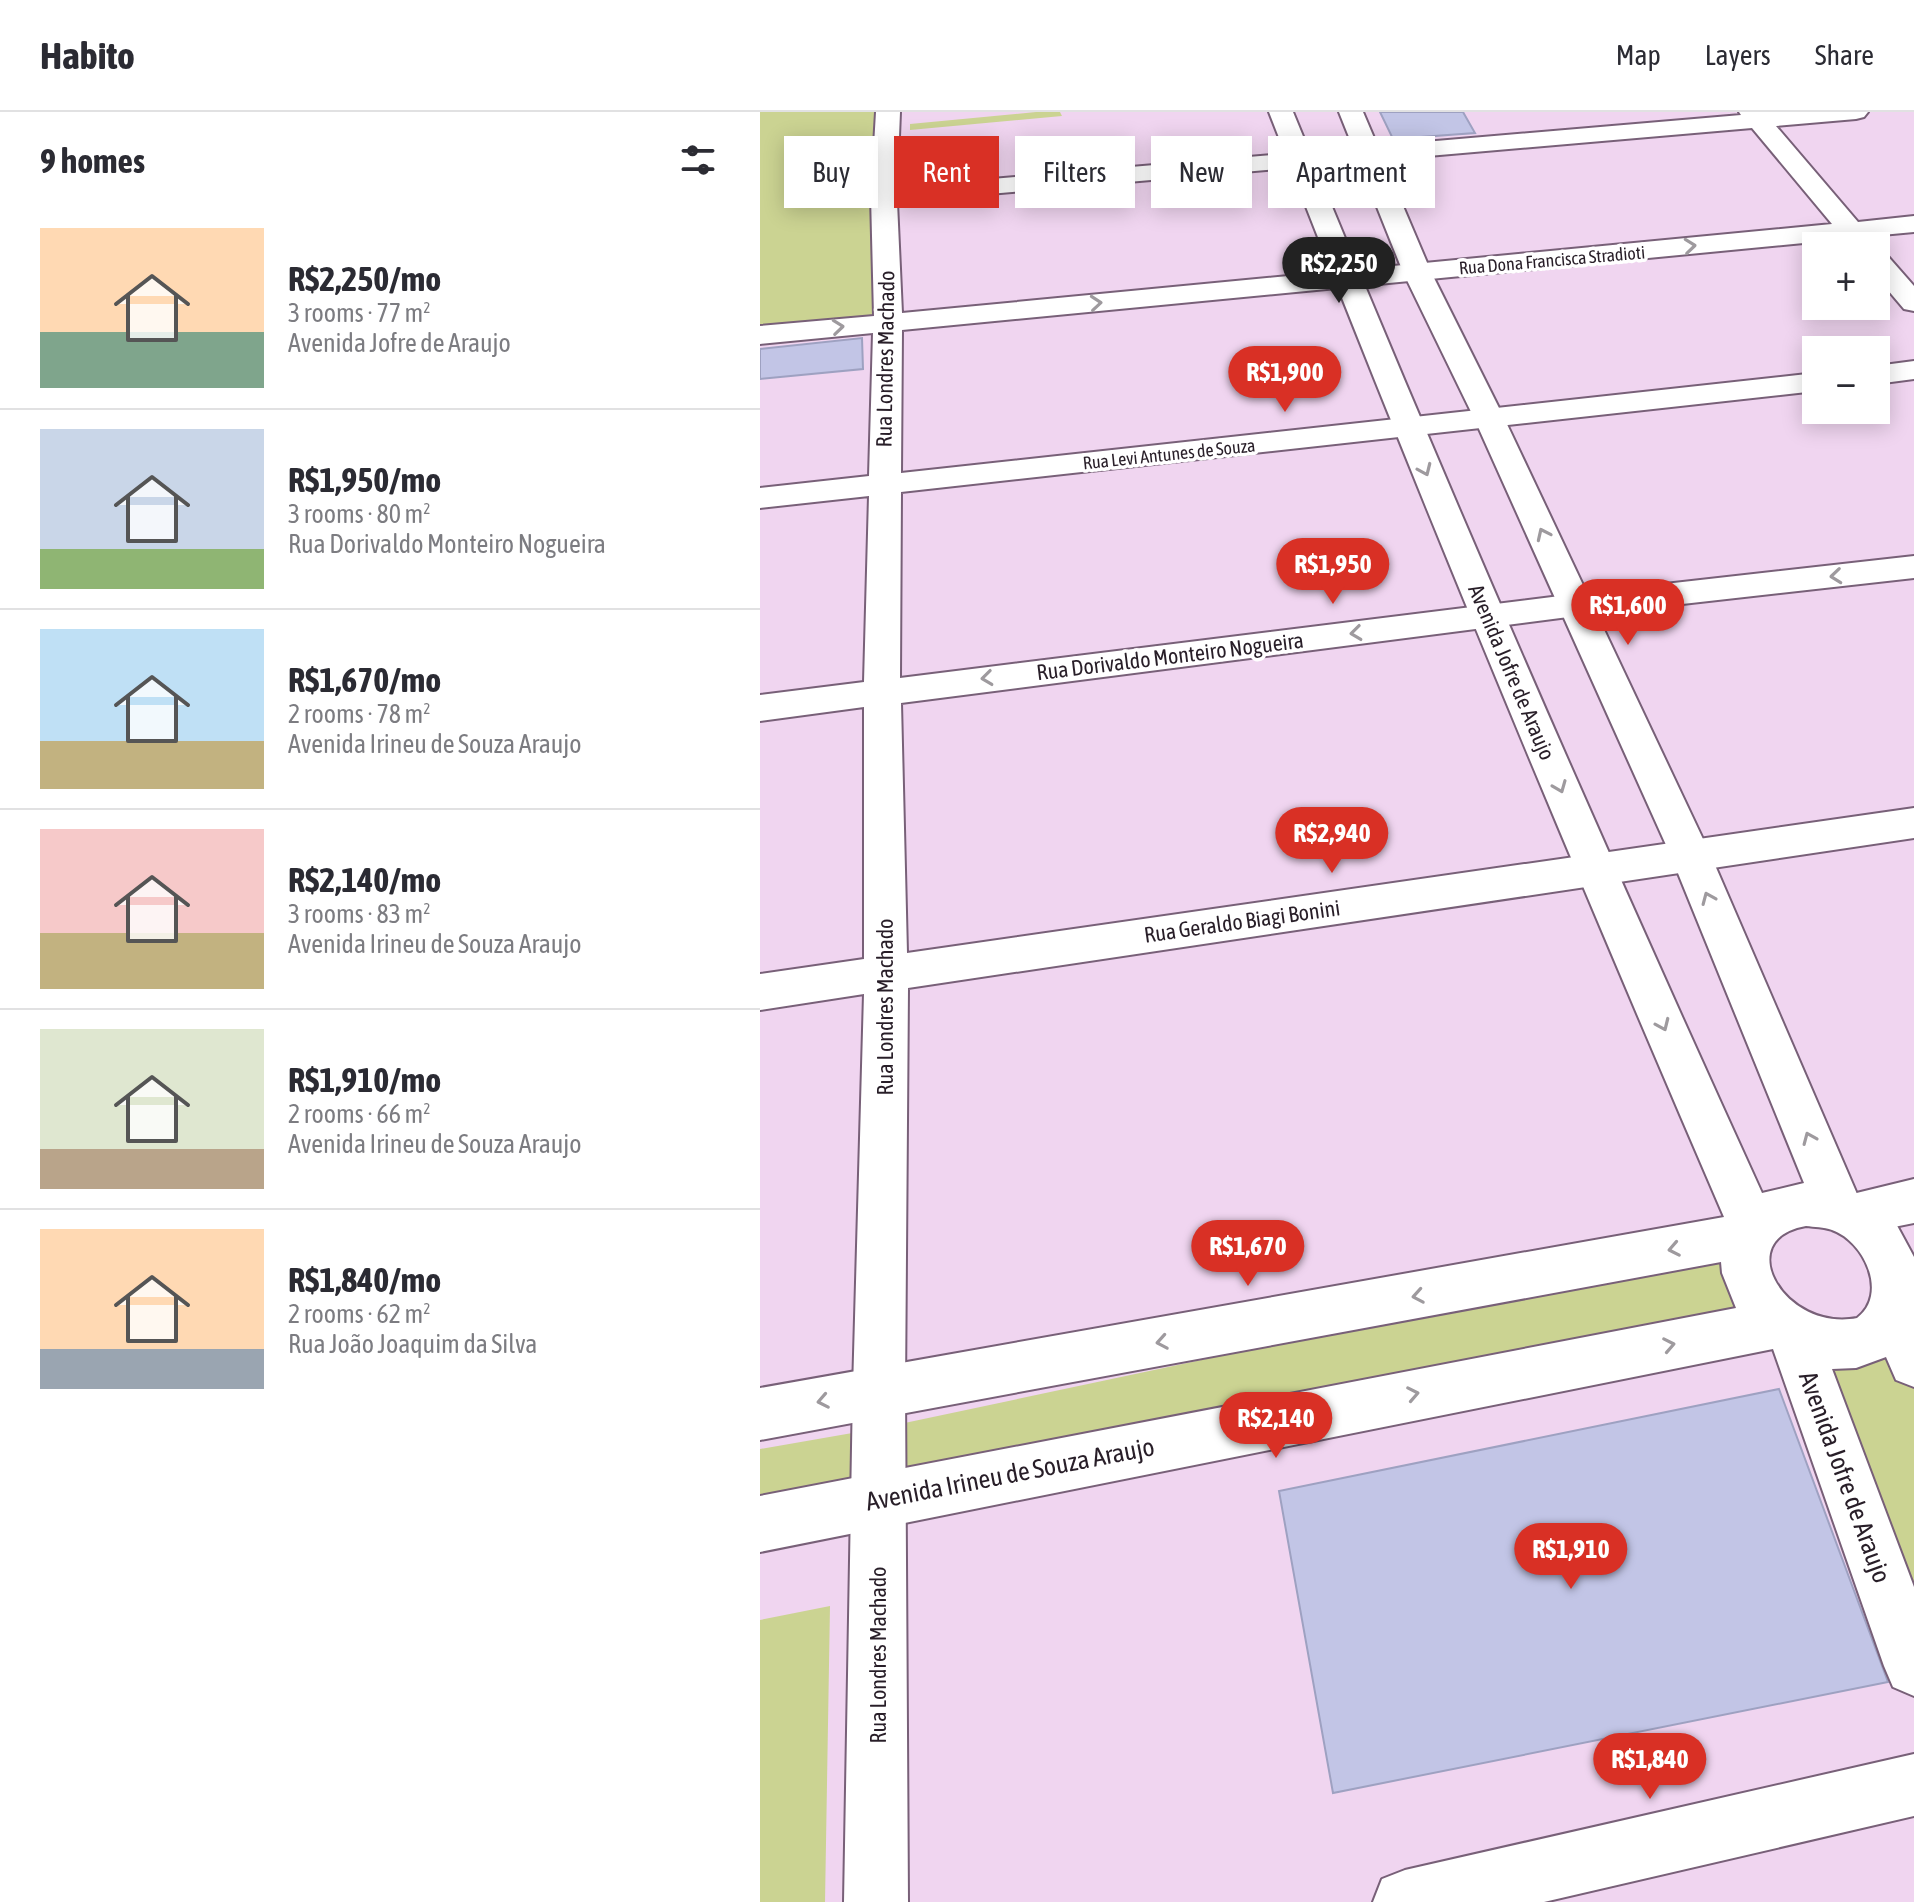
<!DOCTYPE html>
<meta charset="utf-8">
<style>
:root{--surface:#fff;--page:#f2f2f3;--text:#2b2b33;--muted:#7c7c81;--line:#e1e1e2;--accent:#d93025}
body{margin:0;font-family:"Asap Condensed",sans-serif;background:var(--page);color:var(--text);height:100vh;display:flex;flex-direction:column;font-size:30px;white-space:nowrap}
*{box-sizing:border-box;margin:0}
p{font-size:26px;color:var(--muted)}
.icon{flex:none;width:44px;height:44px;fill:none;stroke:currentColor;stroke-width:2;stroke-linecap:round;stroke-linejoin:round}
.map{position:relative;flex:1;overflow:hidden}
.side{display:flex;flex-direction:column;background:var(--surface);width:760px}
.side>*{flex:none}
.banner{position:absolute;left:24px;top:24px;width:760px;height:72px;display:flex;gap:16px}
.fabs{position:absolute;left:1042px;top:120px;display:grid;gap:16px}
.fabs a{display:grid;place-items:center;width:88px;height:88px;border-radius:0px;background:var(--surface);box-shadow:0 4px 20px #0003;font-size:40px}
.price{position:absolute;translate:-50% -68px;padding:0 18px;border-radius:28px;background:var(--accent);color:#fff;font-size:26px;line-height:52px;filter:drop-shadow(0 2px 4px #0008)}
.price::after{content:'';position:absolute;left:50%;top:48px;width:24px;height:18px;margin-left:-12px;background:inherit;clip-path:polygon(0 0,100% 0,50% 100%)}
.price.selected{background:#222;color:#fff}
ul{padding:0;list-style:none}
li{display:flex;align-items:center;gap:24px;height:200px;padding:0 40px}
li+li{border-top:2px solid var(--line)}
li span{display:grid;place-items:center;flex:none;width:224px;height:160px;border-radius:0px;color:#555}
li>.icon{margin-inline-start:auto}
span .icon{width:96px;height:96px;fill:#fffc;stroke-width:1}
li b{font-size:34px}
h2{display:flex;justify-content:space-between;align-items:center;height:96px;padding:0 40px;font-size:34px}
.tag{padding:0 28px;border-radius:0px;background:var(--surface);box-shadow:0 4px 20px #0003;font-size:28px;line-height:72px}
.tag.selected{background:var(--accent);color:#fff}
header{display:flex;align-items:center;gap:48px;box-sizing:border-box;height:112px;padding:0 40px;background:var(--surface);border-bottom:2px solid var(--line)}
header strong{font-size:38px}
nav{display:flex;gap:44px;margin-inline-start:auto;font-size:28px}
main{display:flex;flex:1;min-height:0}
.map>svg:first-child{display:block}
</style>
<header>
<strong>Habito</strong>
<nav><a>Map</a><a>Layers</a><a>Share</a></nav>
</header>
<main>
<section class="side">
<h2>9 homes<svg class="icon" aria-label="filters" viewBox="0 0 24 24"><path d="M4 7h16M4 17h16"/><circle cx="9" cy="7" r="2"/><circle cx="15" cy="17" r="2"/></svg></h2>
<ul>
<li><span style="background:linear-gradient(#ffd9b3 65%,#7fa58c 0)"><svg class="icon" aria-label="home" viewBox="0 0 24 24"><path d="M3 11l9-7 9 7M6 9v11h12V9"/></svg></span><div><b>R$2,250/mo</b><p>3 rooms · 77 m²</p><p>Avenida Jofre de Araujo</p></div></li>
<li><span style="background:linear-gradient(#c9d6e8 75%,#8fb573 0)"><svg class="icon" aria-label="home" viewBox="0 0 24 24"><path d="M3 11l9-7 9 7M6 9v11h12V9"/></svg></span><div><b>R$1,950/mo</b><p>3 rooms · 80 m²</p><p>Rua Dorivaldo Monteiro Nogueira</p></div></li>
<li><span style="background:linear-gradient(#bfe0f5 70%,#c2b280 0)"><svg class="icon" aria-label="home" viewBox="0 0 24 24"><path d="M3 11l9-7 9 7M6 9v11h12V9"/></svg></span><div><b>R$1,670/mo</b><p>2 rooms · 78 m²</p><p>Avenida Irineu de Souza Araujo</p></div></li>
<li><span style="background:linear-gradient(#f6c9c9 65%,#c2b280 0)"><svg class="icon" aria-label="home" viewBox="0 0 24 24"><path d="M3 11l9-7 9 7M6 9v11h12V9"/></svg></span><div><b>R$2,140/mo</b><p>3 rooms · 83 m²</p><p>Avenida Irineu de Souza Araujo</p></div></li>
<li><span style="background:linear-gradient(#dfe7d0 75%,#b9a48a 0)"><svg class="icon" aria-label="home" viewBox="0 0 24 24"><path d="M3 11l9-7 9 7M6 9v11h12V9"/></svg></span><div><b>R$1,910/mo</b><p>2 rooms · 66 m²</p><p>Avenida Irineu de Souza Araujo</p></div></li>
<li><span style="background:linear-gradient(#ffd9b3 75%,#9aa5b1 0)"><svg class="icon" aria-label="home" viewBox="0 0 24 24"><path d="M3 11l9-7 9 7M6 9v11h12V9"/></svg></span><div><b>R$1,840/mo</b><p>2 rooms · 62 m²</p><p>Rua João Joaquim da Silva</p></div></li>
</ul>
</section>
<div class="map">
<svg width="1154" height="1790" viewBox="0 0 1154 1790">
<rect width="100%" height="100%" fill="#f0d5f0"/>
<path fill="#cbd392" d="M0,0H124V206L0,217Z
M276,0H300L302,4L150,18V12Z
M988,1132L1002,1200L0,1426V1337L121,1316Z
M1124,1231L1154,1275V1504L1061,1241Z
M70,1494L65,1790H0V1508Z"/>
<path fill="#c2c5e6" stroke="#9ea1c1" stroke-width="2" d="M620,0H703L715,21L633,27Z
M102,226L103,257L0,267V237Z
M1019,1277L1128,1570L573,1681L519,1379Z"/>
<g fill="none" stroke-linecap="round" stroke-linejoin="round">
<g stroke="#786078" stroke-width="4">
<path id="minor" d="M116,0H140L137,75L981,3L979,0H1108L1104,5L1096,7L1016,14L1098,110L1154,104V120L1111,124L1118,134L1116,137V134H1091L1085,127L142,218L141,361L1056,261V279L141,380L140,566L816,482L1154,444V466L816,504L141,591L147,841L1154,696V726L148,876L145,1278L148,1790H84L93,1278L104,882L0,898V862L104,847V595L0,609V583L104,570L109,384L0,396V376L109,364L113,221L0,232V214L114,204L111,84ZM992,16L1072,112L142,201L137,90Z
M1116,139L1125,141L1154,174V199L1144,197L1116,164Z
M1154,249V267L1116,272V254Z
M1154,1067V1111L1089,1124L1072,1117L1065,1102L1072,1087Z
M1154,1642V1704L784,1790H613L622,1767L645,1758Z"/>
</g>
<g stroke="#786078" stroke-width="4">
<path id="secondary" d="M509,0H533C682,364 839,724 1002,1081L1044,1071L911,744L715,308L643,160L579,0H603L671,160L745,308L951,744L1097,1082L1121,1095L1134,1108L1154,1145V1275L1136,1268L1126,1245L1096,1256L1072,1257L1154,1475V1584L1133,1575L1124,1554L1013,1237L0,1440V1384L976,1196L962,1161L961,1150L0,1328V1276L964,1105C806,739 653,371 509,0ZM1046,1114C1054,1115 1064,1115 1072,1118C1104,1129 1129,1182 1097,1206C1025,1220 970,1127 1046,1114Z"/>
</g>
<use href="#minor" fill="#fff" fill-rule="evenodd"/>
<use href="#secondary" fill="#fff" fill-rule="evenodd"/>
</g>
<defs><path id="oneway-chevron" d="M-2-3.5L2.5 0L-2 3.5" fill="none" stroke-width="1.6" stroke-linecap="round" stroke-linejoin="round" transform="scale(2)"/></defs>
<g stroke="#9e9a9e">
<use href="#oneway-chevron" transform="translate(930 134) rotate(-6)"/>
<use href="#oneway-chevron" transform="translate(336 191) rotate(-5)"/>
<use href="#oneway-chevron" transform="translate(78 215) rotate(-6)"/>
<use href="#oneway-chevron" transform="translate(665 358) rotate(66)"/>
<use href="#oneway-chevron" transform="translate(783 422) rotate(-115)"/>
<use href="#oneway-chevron" transform="translate(1076 464) rotate(174)"/>
<use href="#oneway-chevron" transform="translate(596 521) rotate(173)"/>
<use href="#oneway-chevron" transform="translate(227 566) rotate(173)"/>
<use href="#oneway-chevron" transform="translate(800 675) rotate(68)"/>
<use href="#oneway-chevron" transform="translate(948 786) rotate(-113)"/>
<use href="#oneway-chevron" transform="translate(903 913) rotate(66)"/>
<use href="#oneway-chevron" transform="translate(1049 1026) rotate(-113)"/>
<use href="#oneway-chevron" transform="translate(914 1137) rotate(169)"/>
<use href="#oneway-chevron" transform="translate(658 1184) rotate(170)"/>
<use href="#oneway-chevron" transform="translate(402 1230) rotate(170)"/>
<use href="#oneway-chevron" transform="translate(909 1233) rotate(-11)"/>
<use href="#oneway-chevron" transform="translate(653 1282) rotate(-11)"/>
<use href="#oneway-chevron" transform="translate(63 1289) rotate(169)"/>
</g>
<g text-anchor="middle" dominant-baseline="central" stroke-width="7" stroke-linejoin="round" paint-order="stroke">
<g font-size="18" fill="#281e28" stroke="#fff">
<text transform="translate(792 148) rotate(-5)">Rua Dona Francisca Stradioti</text>
<text transform="translate(409 342) rotate(-6)">Rua Levi Antunes de Souza</text>
</g>
<g font-size="22" fill="#281e28" stroke="#fff">
<text transform="translate(125 247) rotate(-89)">Rua Londres Machado</text>
<text transform="translate(410 544) rotate(-7)">Rua Dorivaldo Monteiro Nogueira</text>
<text transform="translate(752 560) rotate(67)">Avenida Jofre de Araujo</text>
<text transform="translate(482 809) rotate(-8)">Rua Geraldo Biagi Bonini</text>
<text transform="translate(125 895) rotate(-90)">Rua Londres Machado</text>
<text transform="translate(118 1543) rotate(-90)">Rua Londres Machado</text>
</g>
<g font-size="26" fill="#281e28" stroke="#fff">
<text transform="translate(250 1362) rotate(-11)">Avenida Irineu de Souza Araujo</text>
<text transform="translate(1085 1365) rotate(70)">Avenida Jofre de Araujo</text>
</g>
</g>
</svg>
<div class="fabs">
<a>+</a>
<a>−</a>
</div>
<b class="price selected" style="left:579px;top:193px">R$2,250</b>
<b class="price" style="left:525px;top:302px">R$1,900</b>
<b class="price" style="left:573px;top:494px">R$1,950</b>
<b class="price" style="left:868px;top:535px">R$1,600</b>
<b class="price" style="left:572px;top:763px">R$2,940</b>
<b class="price" style="left:488px;top:1176px">R$1,670</b>
<b class="price" style="left:516px;top:1348px">R$2,140</b>
<b class="price" style="left:811px;top:1479px">R$1,910</b>
<b class="price" style="left:890px;top:1689px">R$1,840</b>
<div class="banner">
<a class="tag">Buy</a>
<a class="tag selected">Rent</a>
<a class="tag">Filters</a>
<a class="tag">New</a>
<a class="tag">Apartment</a>
</div>
</div>
</main>
